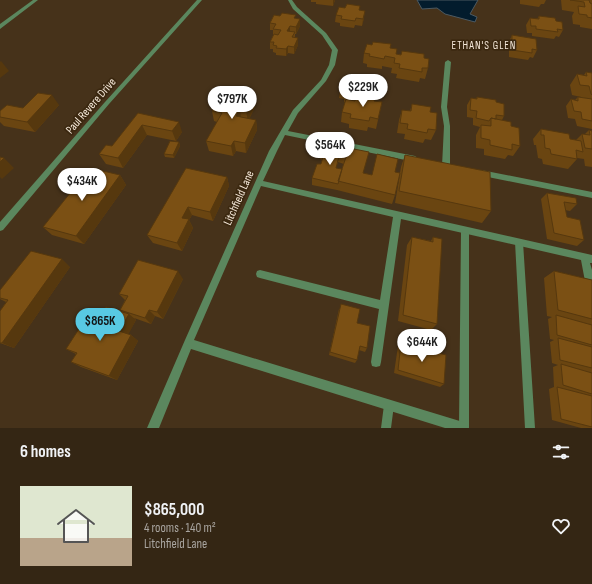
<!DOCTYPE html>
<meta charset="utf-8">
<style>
:root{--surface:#342614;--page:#3c2e1d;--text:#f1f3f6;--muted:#a9a5a0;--accent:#58c9e3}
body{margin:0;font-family:"Sofia Sans Condensed",sans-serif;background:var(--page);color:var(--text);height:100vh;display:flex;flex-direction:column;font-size:15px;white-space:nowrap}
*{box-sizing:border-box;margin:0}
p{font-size:13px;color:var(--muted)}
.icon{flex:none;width:22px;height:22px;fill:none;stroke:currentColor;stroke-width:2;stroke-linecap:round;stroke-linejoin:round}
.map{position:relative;height:428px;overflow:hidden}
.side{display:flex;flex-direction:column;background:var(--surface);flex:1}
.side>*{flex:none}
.price{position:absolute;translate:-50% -34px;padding:0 9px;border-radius:14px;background:#fff;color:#222;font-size:13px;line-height:26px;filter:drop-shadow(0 1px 2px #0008)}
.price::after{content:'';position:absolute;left:50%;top:24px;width:12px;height:9px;margin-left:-6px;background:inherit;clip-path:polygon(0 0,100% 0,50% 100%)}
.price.selected{background:var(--accent);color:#111}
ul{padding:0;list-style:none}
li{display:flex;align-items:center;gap:12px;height:100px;padding:0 20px}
li span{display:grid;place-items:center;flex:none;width:112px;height:80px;border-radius:0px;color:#555}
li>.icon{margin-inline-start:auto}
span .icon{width:48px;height:48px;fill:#fffc;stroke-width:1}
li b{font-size:17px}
h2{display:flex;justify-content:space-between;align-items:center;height:48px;padding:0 20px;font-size:17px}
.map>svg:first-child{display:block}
</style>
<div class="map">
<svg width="592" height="428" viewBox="0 0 592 428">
<rect width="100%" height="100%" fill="#46321a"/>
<path fill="#031c2d" stroke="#4c5961" d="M417,0H478L470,14L477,17L475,22L445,14L437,8L422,9Z"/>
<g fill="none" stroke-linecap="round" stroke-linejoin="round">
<path fill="#5b875e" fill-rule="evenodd" d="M465,227L468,228L469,230V428H459L461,230L462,228Z
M519,239L522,240L523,242L535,428H525L515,242L516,240Z
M389,400L392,402L394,405L391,428H381L384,405L386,402Z"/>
<path fill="#5b875e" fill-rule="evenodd" d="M33,0H38L0,29V24Z
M197,0H202L109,104L3,230L0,231V222L105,102Z
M288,0H292L297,7L326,33L338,50L335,65L326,81L298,113L288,131L415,156L419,159L415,162L285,135L277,151L263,181L592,255V263H590L592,270V296L589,295L587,292L581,260L401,219L381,362L380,366L376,367L372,366L371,362L379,309L260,278L257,277L256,274L257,271L260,270L380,300L393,217L261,186L194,340L463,422L467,424L469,428H445L191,349L159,428H147L185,340L269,151L293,110L321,80L329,65L332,50L322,35L293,9Z
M448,60L451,62L447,107L450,126V166L446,169L442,166L444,126L441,107L445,62Z
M481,170L592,192V198L478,175L477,173L478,171Z"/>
</g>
<path fill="#6a4511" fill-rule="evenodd" d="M311,0H335L333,6L316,4V2H311Z
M520,0H546L544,4H541L539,7L520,4Z
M561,0H592V29L580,27V25L573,24L572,16L574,12L562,10Z
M360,6L359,10L364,18L362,26L355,25L354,28L340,26V23L335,22L336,15L345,8Z
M539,16L556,21L563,30L559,37L556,36L554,39L532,36V33H527L526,25L530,18L537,19Z
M296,18L300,26L296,34H295V38L298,45L294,54L288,53L286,56L276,55V53L273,52V49H270V42L273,36V30H270V23Z
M512,35L537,50L533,58L530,57L528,60L509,57V42Z
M390,48L396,54L424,58L428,68L425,79L420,78L419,82L396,78L397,74L391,73L392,68L382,66V69L367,67V64L363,63L364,53Z
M586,72L592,73V129L577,126L575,119L568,118L566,106L571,99L575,100L578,97H581L572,95L570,85L577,74L584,75Z
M348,84H367L374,85L371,97L374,101L382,102L376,129L368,127L367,131L349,128V124L341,122L342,112L346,102H344V99L339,98L340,91Z
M477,97L496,102L504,116L502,120L511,126L520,146L513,156L508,155L505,159L484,155V149L476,148V135L480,127L473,125V118L467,117V105L471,98L476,99Z
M412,104L430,112L436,130L431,140L425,139L423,143L404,139L405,134L397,133L399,120L402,110L410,111Z
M59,105L35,132L4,126L0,122V111L23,108Z
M255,107L249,119L256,120L257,130L246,153L236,151L233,156L209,151L206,141L217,122L214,121L212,111Z
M138,113L182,132L176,141L147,135L123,168L106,164L99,154L112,146Z
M541,129L570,139L576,140L582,134H585L589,130L592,131V167L585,166L584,159L577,158V159L568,169L543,164L542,159L538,158L536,145H534L533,139Z
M179,142L180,146L174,158L165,157L164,154Z
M348,151L364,173L372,175L395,172L400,173L401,167L405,155L491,211L482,223L395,203L400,174L395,195L392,204L337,190L312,185V178L321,164L322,160L320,159L321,152ZM338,162L344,164L341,171L336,168Z
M120,175L126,185L84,244L52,235L43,227Z
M227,177L229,186L213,221L192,215L189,220L193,228L182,251L153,243L147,235Z
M547,193L577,204L570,211L565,210L567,217L584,240L577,246L547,239L541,199Z
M412,237L431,241L433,237L437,324L431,330L398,321L407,245Z
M70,267L14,348L0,343V311L6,302L0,299V290Z
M554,271L592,280V428H581L552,420L549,389L554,387L553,367L558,365L552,363L550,342L554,340L550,339L548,319L552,317L547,316L544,278Z
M183,279L163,319L155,316L151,324L134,318L136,320L128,334L131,335L138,341L117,380L81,367L71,362L76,354L66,349L95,324L122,312L120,310L125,300L119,294Z
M339,309L357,323L367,348L365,352L359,350L357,360L355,363L329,355Z
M401,343L444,384L440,387L394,373L398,346Z"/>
<path fill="#56380e" d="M333,0H335L333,6Z
M365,11L364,18L362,26L363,19Z
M300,19V26L296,34V27Z
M290,26V33L287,31Z
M298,38V45L294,54V47Z
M288,46V53L286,56V49Z
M1,61L9,71L0,78V62Z
M52,95L59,105L35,132L27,122Z
M254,97L255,107L248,121L246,111Z
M240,109L241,119L236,116Z
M256,120L257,130L246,153L245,143Z
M179,122L182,132L176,141L172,131Z
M142,125L147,135L123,168L118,158Z
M234,141L236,151L233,156L231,146Z
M179,142L180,146L174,158L173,155Z
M4,158L14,168L2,179L0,177V162Z
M120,175L126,185L84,244L76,236Z
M227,177L229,186L213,221L210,212Z
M188,207L192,215L189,220L193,228L182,251L177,243L182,218Z
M62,259L70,267L14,348L2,343Z
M178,271L183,279L163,319L157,312Z
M149,310L155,316L151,324L145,318Z
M129,314L136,320L127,337L119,331Z
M131,335L138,341L117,380L109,376Z"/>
<path fill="#7b5014" stroke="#56380e" d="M570,0H589L590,3L592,4V18L587,17V15L579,14L578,6L585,7L584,2Z
M347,4L360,6L359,10L365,11L363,19L356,18L355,21L341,19L342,16L336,15L339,7L345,8Z
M282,13L296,15L294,18L300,19L296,27L290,26L287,31L295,32L292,37L298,38L294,47L288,46L286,49L276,48L277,46L273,45L274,42H270L274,34L278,35L281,30L273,29L276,24L270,23L274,15L280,16Z
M539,16L555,18L556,21L562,22L563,30L557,29L558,32L536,29V26H531L530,18L539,19Z
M512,35L536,39L537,50L532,49V53L512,50Z
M373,42L391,44L390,48L397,49L396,54L401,55L402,51L424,54V58L429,59L428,68H422V72L399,68L400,64L394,63L395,58L385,56L384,59L369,56L370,54L364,53L367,44L372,45Z
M586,72L592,73V95L591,94L589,86L580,85L577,74L587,76Z
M351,76L368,79L367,84L374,85L372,92L365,91L364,96L357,94L356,97L345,95L346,92L340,91L343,83L348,84Z
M224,91L254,97L246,111L240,109L236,116L256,120L245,143L234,141L231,146L206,141L222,113L212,111Z
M38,93L52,95L27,122L0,117V111L7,105L23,108Z
M357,94L375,97L374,101L382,102L378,119L370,117L369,121L350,118L351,114L342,112L346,99L355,101Z
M477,97L496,100V102L504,104V116L496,115V119L491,118L489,121L476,118L477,111L470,110L471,98L477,99Z
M578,97L592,99V121L582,119L581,112L574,111L571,99L578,101Z
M412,104L431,107L430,112L437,113L436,130L428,129L427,133L407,129L408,124L400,123L402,110L411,111Z
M138,113L179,122L172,131L142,125L118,158L99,154L106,145L112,146Z
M491,118L511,122V126L519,128L520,146L512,144V150L490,145V140L481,138V125L491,126Z
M541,129L569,134L570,139L581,141L583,152L576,150L577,159L551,154L550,149L545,148L544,135H541Z
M589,130L592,131V149L585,148L582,134L590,135Z
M170,141L179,142L173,155L164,154Z
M323,146L348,151L346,157L339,156L336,168L342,169L338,184L312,178L317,164H321L324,153L321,152Z
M349,148L369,152L363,173L372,175L377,154L398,159L395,172L400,173L395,195L338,181Z
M405,155L490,172L491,211L399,191Z
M0,157L4,158L0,162Z
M90,168L120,175L76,236L43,227Z
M186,168L227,177L210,212L188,207L182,218L189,219L177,243L147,235Z
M547,193L576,198L577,204L564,202L567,217L580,220L584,240L554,233Z
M412,237L433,242V237L442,239L437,324L403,315Z
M31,251L62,259L2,343H0V311L8,300L0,298V290Z
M138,260L178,271L157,312L149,310L145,318L120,310L128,296L119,294Z
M554,271L592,280V319L558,310Z
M341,304L360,309L357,323L370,326L367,348L360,346L357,360L330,352Z
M106,307L129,314L119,331L131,335L109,376L71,362L77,353L66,349L84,321L95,324Z
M556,315L592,325V345L557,335Z
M558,338L592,347V368L560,360Z
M401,343L446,355L444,384L398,370Z
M561,364L592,373V394L563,385Z
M557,387L592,396V427L561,419Z"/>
<g text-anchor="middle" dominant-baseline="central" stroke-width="3.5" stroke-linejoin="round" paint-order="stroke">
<g font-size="11" letter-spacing="1" fill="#f5e8d9" stroke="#3b2810">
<text x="484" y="45">ETHAN'S GLEN</text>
</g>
<g font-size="12" fill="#f5e8d9" stroke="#3b2810">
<text transform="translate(91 106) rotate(-49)">Paul Revere Drive</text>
<text transform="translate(239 198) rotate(-66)">Litchfield Lane</text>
</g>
</g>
</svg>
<b class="price" style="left:363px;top:108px">$229K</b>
<b class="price" style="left:232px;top:120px">$797K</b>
<b class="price" style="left:330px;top:166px">$564K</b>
<b class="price" style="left:82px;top:202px">$434K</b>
<b class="price selected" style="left:100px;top:342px">$865K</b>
<b class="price" style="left:422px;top:363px">$644K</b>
</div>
<section class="side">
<h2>6 homes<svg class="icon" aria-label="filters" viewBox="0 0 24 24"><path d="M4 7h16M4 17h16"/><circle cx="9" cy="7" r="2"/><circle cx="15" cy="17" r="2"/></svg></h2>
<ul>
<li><span style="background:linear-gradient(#dfe7d0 65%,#b9a48a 0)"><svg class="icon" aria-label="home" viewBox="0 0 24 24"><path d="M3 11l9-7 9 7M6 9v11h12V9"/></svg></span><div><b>$865,000</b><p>4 rooms · 140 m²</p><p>Litchfield Lane</p></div><svg class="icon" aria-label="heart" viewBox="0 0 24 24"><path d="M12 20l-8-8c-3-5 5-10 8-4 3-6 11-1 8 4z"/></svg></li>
</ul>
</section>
